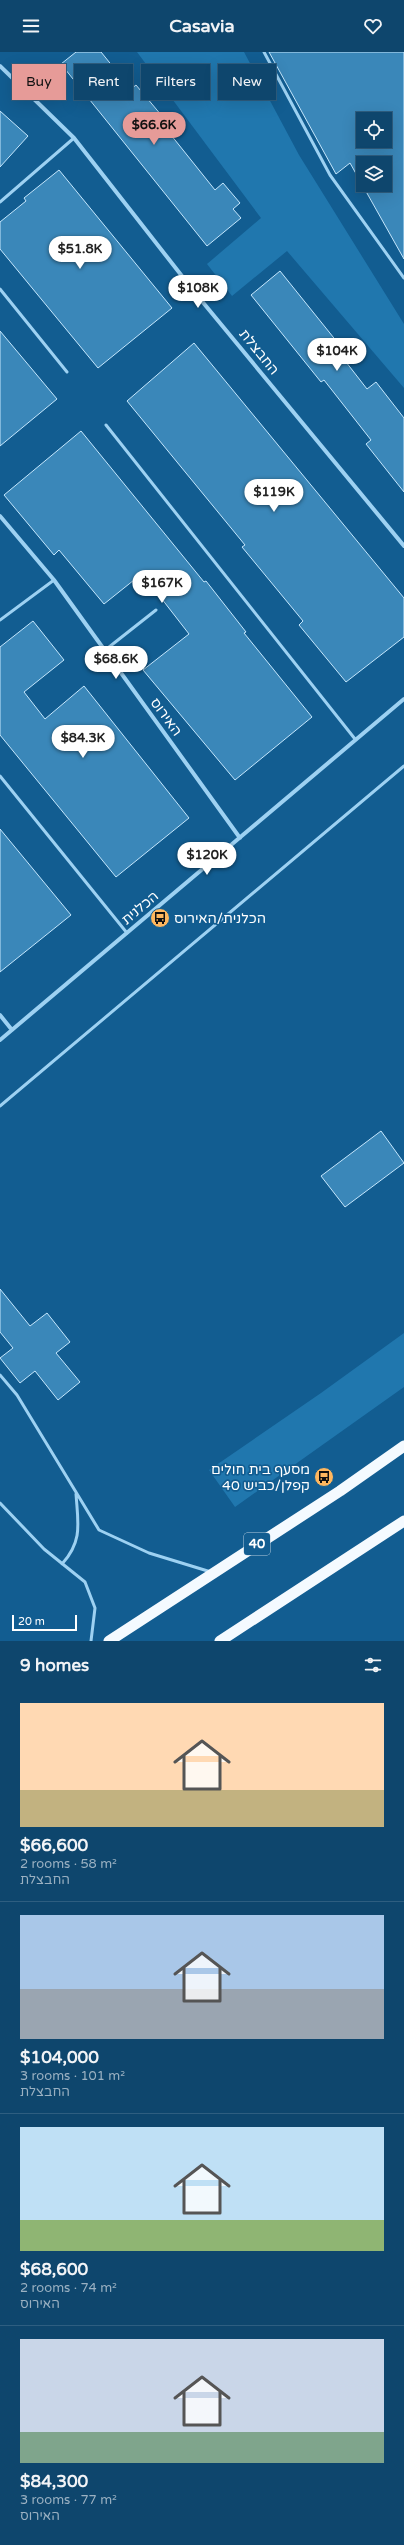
<!DOCTYPE html>
<meta charset="utf-8">
<style>
:root{--surface:#0e466d;--page:#1c5075;--text:#f1f3f6;--muted:#9bb1c2;--line:#2e5e80;--accent:#e69b98}
body{margin:0;font-family:"Varela Round",Heebo,sans-serif;background:var(--page);color:var(--text);height:100vh;display:flex;flex-direction:column;font-size:15px;white-space:nowrap}
*{box-sizing:border-box;margin:0}
p{font-size:13px;color:var(--muted)}
.icon{flex:none;width:22px;height:22px;fill:none;stroke:currentColor;stroke-width:2;stroke-linecap:round;stroke-linejoin:round}
.map{position:relative;height:1589px;overflow:hidden}
.drawer{display:flex;flex-direction:column;background:var(--surface);flex:1}
.drawer>*{flex:none}
.banner{position:absolute;left:12px;top:12px;width:380px;height:36px;display:flex;gap:8px}
.buttons{position:absolute;left:356px;top:60px;display:grid;gap:8px}
.buttons a{display:grid;place-items:center;width:36px;height:36px;border-radius:0px;background:var(--surface);box-shadow:0 4px 16px #0002,0 0 0 1px var(--line);font-size:20px}
.scale{position:absolute;left:12px;bottom:10px;width:65px;box-sizing:border-box;padding-left:4px;border:2px solid #fff;border-top:0;font-size:11px;line-height:14px;white-space:nowrap;color:#fff;-webkit-text-stroke:3px #125d91;paint-order:stroke}
.price{position:absolute;translate:-50% -34px;padding:0 9px;border-radius:14px;background:#fff;color:#222;font-size:13px;line-height:26px;filter:drop-shadow(0 1px 2px #0008)}
.price::after{content:'';position:absolute;left:50%;top:24px;width:12px;height:9px;margin-left:-6px;background:inherit;clip-path:polygon(0 0,100% 0,50% 100%)}
.price.active{background:var(--accent);color:#111}
ul{padding:0;list-style:none}
li{display:grid;align-content:center;gap:8px;height:212px;padding:0 20px}
li+li{border-top:1px solid var(--line)}
li span{display:grid;place-items:center;height:124px;border-radius:0px;color:#555}
li>.icon{margin-inline-start:auto}
span .icon{width:72px;height:72px;fill:#fffc;stroke-width:1}
li b{font-size:17px}
h2{display:flex;justify-content:space-between;align-items:center;height:48px;padding:0 20px;font-size:17px}
.chip{padding:0 14px;border-radius:0px;background:var(--surface);box-shadow:0 4px 16px #0002,0 0 0 1px var(--line);font-size:14px;line-height:36px}
.chip.active{background:var(--accent);color:#111}
header{display:flex;justify-content:space-between;align-items:center;height:52px;padding:0 20px;background:var(--surface);font-size:18px;font-weight:700}
.map>svg:first-child{display:block}
</style>
<header><svg class="icon" aria-label="menu" viewBox="0 0 24 24"><path d="M4 6h16M4 12h16M4 18h16"/></svg>Casavia<svg class="icon" aria-label="heart" viewBox="0 0 24 24"><path d="M12 20l-8-8c-3-5 5-10 8-4 3-6 11-1 8 4z"/></svg></header>
<div class="map">
<svg width="404" height="1589" viewBox="0 0 404 1589">
<rect width="100%" height="100%" fill="#125d91"/>
<path fill="#2077ae" d="M137,0H244L299,103L404,272V336L287,199L232,244L207,212L261,166Z
M404,1281V1335L235,1455L209,1418L321,1341Z"/>
<path fill="#3a87b9" stroke="#c5e7fd" fill-rule="evenodd" d="M76,0H101L131,37L136,33L167,70L163,73L215,138L223,131L240,151L233,157L241,166L207,194L61,12Z
M269,0H404V207L350,111L336,122ZM363,67H385V89H363ZM363,111H385V133H363Z
M0,59L28,84L0,115Z
M59,118L172,256L98,316L0,197V170L26,149L24,146Z
M280,219L350,306L346,310L367,337L376,330L404,366V440L366,392L371,388L324,328L321,330L251,243Z
M0,279L57,347L0,394Z
M194,291L404,546V585L346,630L299,573L303,569L242,495L245,493L127,349Z
M81,379L204,530L206,529L246,580L244,581L312,665L235,728L143,618L189,582L158,542L156,544L139,524L104,552L59,498L54,503L4,443Z
M33,569L64,608L24,640L45,667L84,634L189,766L116,825L0,683V595Z
M0,777L71,863L0,920Z
M381,1079L404,1111L345,1155L321,1124Z
M0,1237L30,1274L47,1261L70,1290L56,1301L80,1330L58,1348L35,1319L20,1331L0,1306L13,1296L0,1280Z"/>
<g fill="none" stroke-linecap="round" stroke-linejoin="round">
<path stroke="#9dd1f2" stroke-width="3" d="M264,0L330,123L404,226
M0,150L74,86
M0,237L67,320
M106,373L355,687
M0,568L54,528
M104,599L156,558
M0,724L127,881
M0,1054L404,714
M0,1323L17,1343L99,1478L149,1501L211,1520
M0,1451L44,1497L85,1530L95,1556L91,1589
M62,1512C83,1489 78,1471 76,1442"/>
<path stroke="#9dd1f2" stroke-width="4" d="M0,14L74,86L196,242L404,494
M0,464L54,528L240,786
M0,963L12,978
M0,988L404,647"/>
<path stroke="#f4faff" stroke-width="11" d="M109,1589L340,1439L404,1394
M220,1589L404,1469"/>
</g>
<defs>
<g id="bus-disc" transform="scale(1)"><circle r="9.5" fill="#ffb75e" stroke="#125d91"/><path d="M-5-6H5V4H4V6H2V4H-2V6H-4V4H-5ZM-3.5-4V0h7V-4ZM-3.5 1.2v1.5H-2V1.2ZM2 1.2v1.5H3.5V1.2Z" fill="#111"/></g>
</defs>
<g fill-rule="evenodd">
<use href="#bus-disc" x="160" y="866"/>
<use href="#bus-disc" x="324" y="1425"/>
</g>
<g text-anchor="middle" dominant-baseline="central" stroke-width="3.5" stroke-linejoin="round" paint-order="stroke">
<rect fill="#125d91" stroke="#b8cede" stroke-width="1" x="244" y="1481" width="26" height="22" rx="3"/>
<g font-size="13" font-weight="bold" fill="#fff">
<text x="257" y="1492">40</text>
</g>
<g font-size="14" fill="#fff" stroke="#125d91">
<text transform="translate(259 300) rotate(51)">החבצלת</text>
<text transform="translate(166 665) rotate(54)">האירוס</text>
<text transform="translate(140 856) rotate(-40)">הכלנית</text>
</g>
<g font-size="14" fill="#fff" stroke="#125d91" text-anchor="start">
<text x="174" y="866">הכלנית/האירוס</text>
<text x="310" y="1417" text-anchor="end">מסעף בית חולים<tspan x="310" dy="16">קפלן/כביש 40</tspan></text>
</g>
</g>
</svg>
<div class="buttons">
<a><svg class="icon" aria-label="locate" viewBox="0 0 24 24"><circle cx="12" cy="12" r="6"/><path d="M12 2v4M12 18v4M2 12h4M18 12h4"/></svg></a>
<a><svg class="icon" aria-label="layers" viewBox="0 0 24 24"><path d="M12 4l9 5-9 5-9-5zM3 14l9 5 9-5"/></svg></a>
</div>
<div class="scale">20 m</div>
<b class="price active" style="left:154px;top:94px">$66.6K</b>
<b class="price" style="left:80px;top:218px">$51.8K</b>
<b class="price" style="left:198px;top:257px">$108K</b>
<b class="price" style="left:337px;top:320px">$104K</b>
<b class="price" style="left:274px;top:461px">$119K</b>
<b class="price" style="left:162px;top:552px">$167K</b>
<b class="price" style="left:116px;top:628px">$68.6K</b>
<b class="price" style="left:83px;top:707px">$84.3K</b>
<b class="price" style="left:207px;top:824px">$120K</b>
<div class="banner">
<a class="chip active">Buy</a>
<a class="chip">Rent</a>
<a class="chip">Filters</a>
<a class="chip">New</a>
</div>
</div>
<section class="drawer">
<h2>9 homes<svg class="icon" aria-label="filters" viewBox="0 0 24 24"><path d="M4 7h16M4 17h16"/><circle cx="9" cy="7" r="2"/><circle cx="15" cy="17" r="2"/></svg></h2>
<ul>
<li><span style="background:linear-gradient(#ffd9b3 70%,#c2b280 0)"><svg class="icon" aria-label="home" viewBox="0 0 24 24"><path d="M3 11l9-7 9 7M6 9v11h12V9"/></svg></span><div><b>$66,600</b><p>2 rooms · 58 m²</p><p>החבצלת</p></div></li>
<li><span style="background:linear-gradient(#a9c7e8 60%,#9aa5b1 0)"><svg class="icon" aria-label="home" viewBox="0 0 24 24"><path d="M3 11l9-7 9 7M6 9v11h12V9"/></svg></span><div><b>$104,000</b><p>3 rooms · 101 m²</p><p>החבצלת</p></div></li>
<li><span style="background:linear-gradient(#bfe0f5 75%,#8fb573 0)"><svg class="icon" aria-label="home" viewBox="0 0 24 24"><path d="M3 11l9-7 9 7M6 9v11h12V9"/></svg></span><div><b>$68,600</b><p>2 rooms · 74 m²</p><p>האירוס</p></div></li>
<li><span style="background:linear-gradient(#c9d6e8 75%,#7fa58c 0)"><svg class="icon" aria-label="home" viewBox="0 0 24 24"><path d="M3 11l9-7 9 7M6 9v11h12V9"/></svg></span><div><b>$84,300</b><p>3 rooms · 77 m²</p><p>האירוס</p></div></li>
</ul>
</section>
